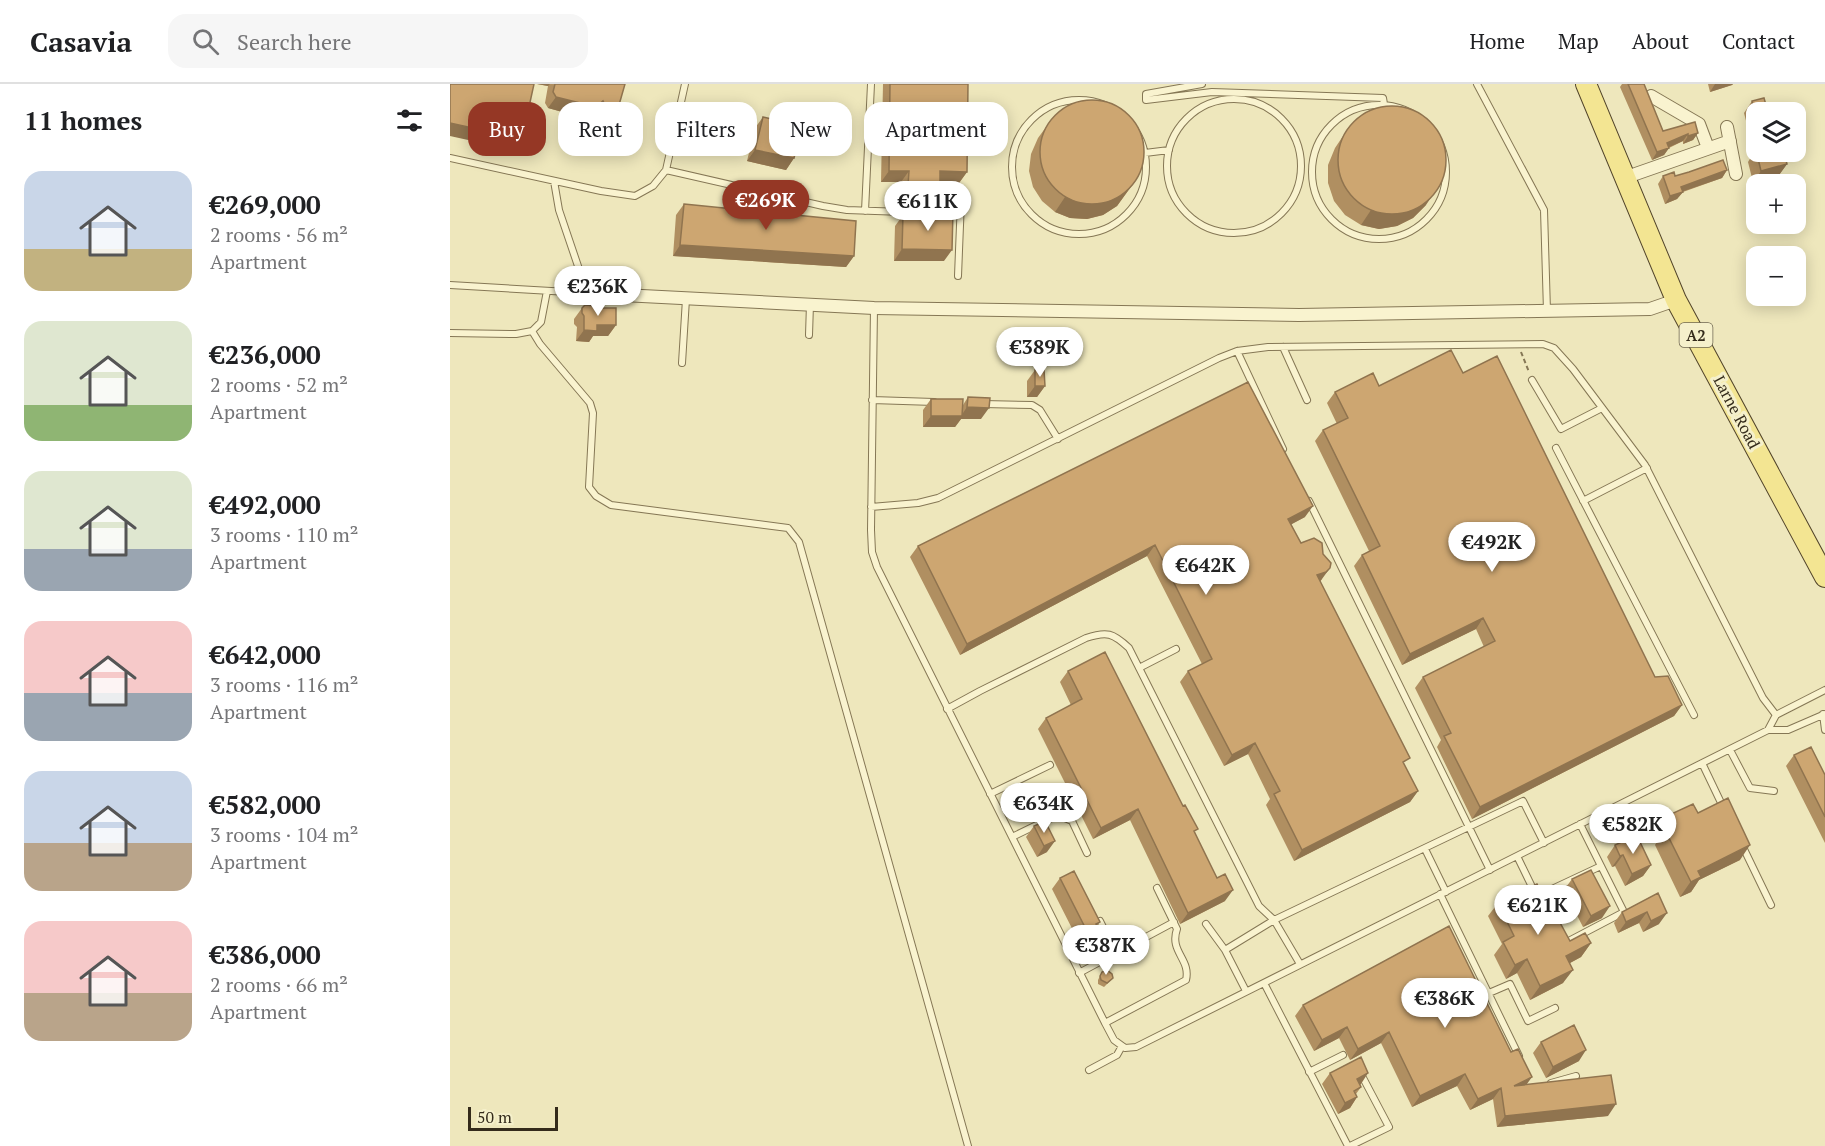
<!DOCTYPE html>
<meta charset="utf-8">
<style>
:root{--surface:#fff;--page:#f6f6f6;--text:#202124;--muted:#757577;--line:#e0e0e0;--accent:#953725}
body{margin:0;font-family:"PT Serif",serif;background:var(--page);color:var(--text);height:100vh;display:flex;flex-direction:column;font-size:22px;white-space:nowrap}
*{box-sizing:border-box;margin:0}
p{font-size:20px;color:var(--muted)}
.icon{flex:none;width:33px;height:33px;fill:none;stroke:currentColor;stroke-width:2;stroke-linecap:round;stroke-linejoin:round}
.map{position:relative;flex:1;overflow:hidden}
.drawer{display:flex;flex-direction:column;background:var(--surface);width:450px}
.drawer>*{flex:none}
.banner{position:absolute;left:18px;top:18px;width:570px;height:54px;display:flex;gap:12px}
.controls{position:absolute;left:1296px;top:18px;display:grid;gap:12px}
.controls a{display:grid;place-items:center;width:60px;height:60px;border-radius:12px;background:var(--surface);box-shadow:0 3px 15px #0003;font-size:30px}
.scale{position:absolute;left:18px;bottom:15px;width:90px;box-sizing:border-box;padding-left:6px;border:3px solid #342b1b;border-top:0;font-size:16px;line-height:21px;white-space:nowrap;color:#342b1b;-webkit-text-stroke:4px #f5f0cb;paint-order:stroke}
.price{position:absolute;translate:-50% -51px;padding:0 14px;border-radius:21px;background:#fff;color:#222;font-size:20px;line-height:39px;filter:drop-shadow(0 2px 3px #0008)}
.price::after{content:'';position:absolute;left:50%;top:36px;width:18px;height:14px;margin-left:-9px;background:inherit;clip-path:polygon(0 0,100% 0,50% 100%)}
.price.active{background:var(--accent);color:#fff}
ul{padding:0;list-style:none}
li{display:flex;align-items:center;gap:18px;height:150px;padding:0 24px}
li span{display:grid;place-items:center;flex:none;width:168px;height:120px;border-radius:18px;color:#555}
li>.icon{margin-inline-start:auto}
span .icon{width:72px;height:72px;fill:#fffc;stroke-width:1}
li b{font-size:26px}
h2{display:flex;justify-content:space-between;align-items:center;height:72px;padding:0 24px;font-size:26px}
.pill{padding:0 21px;border-radius:18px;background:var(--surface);box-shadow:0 3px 15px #0003;font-size:21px;line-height:54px}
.pill.active{background:var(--accent);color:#fff}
header{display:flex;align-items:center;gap:36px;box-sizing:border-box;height:84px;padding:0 30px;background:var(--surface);border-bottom:2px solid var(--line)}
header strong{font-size:28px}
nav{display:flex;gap:33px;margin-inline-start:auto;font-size:21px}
.search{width:420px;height:54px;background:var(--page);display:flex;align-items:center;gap:15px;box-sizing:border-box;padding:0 21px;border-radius:18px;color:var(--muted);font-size:22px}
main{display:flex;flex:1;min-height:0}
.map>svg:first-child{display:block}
</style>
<header>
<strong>Casavia</strong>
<div class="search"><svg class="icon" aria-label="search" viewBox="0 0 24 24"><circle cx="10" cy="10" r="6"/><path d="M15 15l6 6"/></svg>Search here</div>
<nav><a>Home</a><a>Map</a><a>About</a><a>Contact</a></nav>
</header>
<main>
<section class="drawer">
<h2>11 homes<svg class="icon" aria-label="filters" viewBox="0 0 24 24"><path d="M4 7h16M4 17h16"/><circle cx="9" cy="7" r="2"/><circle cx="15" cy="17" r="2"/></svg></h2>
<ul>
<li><span style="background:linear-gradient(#c9d6e8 65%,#c2b280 0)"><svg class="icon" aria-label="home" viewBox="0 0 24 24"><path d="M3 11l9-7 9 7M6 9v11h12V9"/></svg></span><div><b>€269,000</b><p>2 rooms · 56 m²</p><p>Apartment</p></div></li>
<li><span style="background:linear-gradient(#dfe7d0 70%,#8fb573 0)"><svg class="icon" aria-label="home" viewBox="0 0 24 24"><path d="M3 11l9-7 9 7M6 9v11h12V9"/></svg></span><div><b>€236,000</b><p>2 rooms · 52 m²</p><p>Apartment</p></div></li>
<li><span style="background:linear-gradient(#dfe7d0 65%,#9aa5b1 0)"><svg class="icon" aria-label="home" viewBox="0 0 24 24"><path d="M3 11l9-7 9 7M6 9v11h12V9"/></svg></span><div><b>€492,000</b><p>3 rooms · 110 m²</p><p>Apartment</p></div></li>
<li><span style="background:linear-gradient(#f6c9c9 60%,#9aa5b1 0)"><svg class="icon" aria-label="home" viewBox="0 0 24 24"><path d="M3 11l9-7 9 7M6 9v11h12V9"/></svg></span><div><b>€642,000</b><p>3 rooms · 116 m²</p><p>Apartment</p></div></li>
<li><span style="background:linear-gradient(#c9d6e8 60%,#b9a48a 0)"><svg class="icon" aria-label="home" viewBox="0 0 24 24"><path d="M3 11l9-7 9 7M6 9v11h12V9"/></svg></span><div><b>€582,000</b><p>3 rooms · 104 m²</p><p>Apartment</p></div></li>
<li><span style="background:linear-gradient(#f6c9c9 60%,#b9a48a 0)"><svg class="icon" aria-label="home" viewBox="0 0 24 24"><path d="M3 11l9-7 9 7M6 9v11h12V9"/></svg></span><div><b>€386,000</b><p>2 rooms · 66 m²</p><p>Apartment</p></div></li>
</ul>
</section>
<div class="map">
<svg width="1375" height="1062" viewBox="0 0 1375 1062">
<rect width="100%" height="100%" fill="#eee7bc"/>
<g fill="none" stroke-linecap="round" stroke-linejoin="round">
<g stroke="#857755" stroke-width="8">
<path id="service" d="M752,0L696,10V16L762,8L933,14L934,20
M1027,0L1094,126L1097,227
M717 82a67 67 0 1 1 134 0a67 67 0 1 1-134 0Z
M562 83a67 67 0 1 1 134 0a67 67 0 1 1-134 0Z
M862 88a67 67 0 1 1 134 0a67 67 0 1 1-134 0Z
M695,69L719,66
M0,74L151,107L185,112L203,102L216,86L235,0
M216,86L373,122L397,126L510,130
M104,97L109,126L130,188L132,207
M415,127L421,0
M508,192L511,116
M0,201L153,210
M424,224L421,446L422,468L427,483L655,939L664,956L675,964L686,963L1318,646H1338L1375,630
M82,247L90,260L140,319L143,329L139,403L146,412L161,421L338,444L349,458L518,1062
M0,249L66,250L82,247L91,238L97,207
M359,251L360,220
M833,263L857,316
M787,267L833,365
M232,279L236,215
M1082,296L1111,345L1152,324
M422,316L484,318
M533,320L582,321L590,326L608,355
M1106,364L1244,631
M859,417L1040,786
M1133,417L1197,384
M421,423L468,419L488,414L769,274L787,267L818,263L1093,260L1104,264L1123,285L1195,381L1313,614L1326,631
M689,584L726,565
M497,625L530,607L636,554C657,547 663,549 679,564L809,822L824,836L850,880
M1373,630L1375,646
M1318,646L1326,631L1375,606
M1280,666L1300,704L1324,707
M1252,679L1274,725
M540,710L600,681
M562,753L599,735L610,732L622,737L637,769
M1292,761L1321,821
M975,765L996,808
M1067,772L1085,809
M990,810L1069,972
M1087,812L1151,782
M650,837L666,869
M756,840L775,866L796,907
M1113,860L1174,828L1130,740
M775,866L824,836L1073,717L1094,759
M629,889L724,838
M814,899L898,1062
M1039,909L1060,900L1078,937L1105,924
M655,939L736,896C741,875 719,868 727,845L707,804
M639,986L667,971L672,962
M859,988L893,971
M1101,999L1126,992
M900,1062L939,1043L911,990"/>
</g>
<g stroke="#857755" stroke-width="14">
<path id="minor" d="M1201,12L1249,40L1258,64
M1277,43L1286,90
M1174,94L1280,57
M153,210L424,224L849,231L1200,225L1226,216"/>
</g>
<g stroke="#52442a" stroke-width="22">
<path id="primary" d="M1136,0L1226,216L1375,493"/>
</g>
<path stroke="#857755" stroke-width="2" stroke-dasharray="4.5 3" stroke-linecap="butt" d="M1071,268L1079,288"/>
<use href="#service" stroke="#f9f3cf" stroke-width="6"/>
<use href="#minor" stroke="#f9f3cf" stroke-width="12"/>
<use href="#primary" stroke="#f3e592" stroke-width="20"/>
</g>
<path fill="#b08f61" d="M87,0H175L159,39L151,37L145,28L138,35L98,24L95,19L98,2Z
M433,0H518L517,88L509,99H490V102L482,113L450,112L451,98H431Z
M1172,0H1194L1213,47L1248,49L1243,56L1233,60V57L1219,64L1214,71L1202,76L1170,3Z
M1258,0H1283L1282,1L1260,8Z
M1302,17L1306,28V68L1337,80L1329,91L1303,98L1298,78L1304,68L1294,29Z
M313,33L344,74L336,86L297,77L305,44Z
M599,39L688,93L667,122L653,131L637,135L620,134L605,128L592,117L583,103L579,87L581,70L588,54Z
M895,49L976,121L963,134L947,142L929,145L911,141L895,131L884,117L878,99V81L885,64Z
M1277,86L1272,94L1233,108L1227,115L1215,120L1208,100L1213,92H1225Z
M234,120L404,172L396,183L223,172L226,131Z
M487,127L494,177H444L445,142L453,131H484Z
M132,224L166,241L158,252H143L139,258L126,257L127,243L124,240V235Z
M585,286L595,302L587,313H577V297Z
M1013,289L1205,593L1232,621L1224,632L1022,735L987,663L991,656L965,604L973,593L1034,563L1026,545L952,581L904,482L912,471L919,467L865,357L873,346L887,340L877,319L885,308Z
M518,313L531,335H511L505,343H473V326L481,315L513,321Z
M855,433L841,440L851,459L872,495L870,498L954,681L968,707L960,718L844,777L816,721L820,715L798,670L774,682L730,598L738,587L752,580L697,472L510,571L460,473L468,462Z
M618,587L745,749L775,817L730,840L680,736L643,755L588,645L596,634L621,621L610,598Z
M1344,671L1375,691V759L1336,682Z
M1248,729L1290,776L1249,796L1241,808L1230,813L1205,761L1211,751L1209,746L1219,731Z
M584,742L597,768L587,773L576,753Z
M1188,759L1201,781L1193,792L1175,802L1165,782L1162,783L1157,773L1165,761Z
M610,794L650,838L647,842L646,867L636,872L602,805Z
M1122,795L1152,834L1133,843L1114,806Z
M1208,809L1209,840L1193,848L1189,839L1168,849L1164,839L1172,828Z
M1048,819L1105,836L1120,857L1141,859L1131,873L1120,879L1113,899L1080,916L1067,889L1056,895L1044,871L1052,860L1038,832Z
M999,842L1077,1001L1158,1032L1047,1043L1043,1015L1020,1026L1007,1002L962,1023L931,959L900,976L889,954L864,967L845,932L853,921Z
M652,888L663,894L654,903L648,900V896Z
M1091,958L1129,977L1096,994L1083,969Z
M880,989L911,1000L910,1001L911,1003L906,1010L907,1013L900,1024L888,1030L872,1000Z"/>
<path fill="#90744f" d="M87,0H100L98,2Z
M1265,0H1283L1282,1L1260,8Z
M106,13L153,17L145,28L138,35L98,24Z
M158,26L167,28L159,39L151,37Z
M0,39L72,55L64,66L0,52Z
M1248,49L1243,56L1233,60L1238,52Z
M1238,50L1233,57L1217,64H1219L1214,71L1202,76L1207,68L1217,59Z
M305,66L344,74L336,86L297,77Z
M1337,80L1329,91L1303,98L1311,87Z
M1277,86L1272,94L1225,110L1231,103Z
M439,87H459L451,98H431Z
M490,87L517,88L509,99H482Z
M688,93L667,122L653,131L637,135L620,134L605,128L615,113Z
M458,101L490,102L482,113L450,112Z
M986,106L976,121L963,134L947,142L929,145L911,141L921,126Z
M1233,108L1227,115L1215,120L1220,112Z
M230,161L404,172L396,183L223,172Z
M452,165L502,166L494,177H444Z
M147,241H166L158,252H143L139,258L126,257L134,246Z
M585,302H595L587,313H577Z
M517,323L539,324L531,335H511L505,343H473L481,332H511Z
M863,422L855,433L831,446L838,435Z
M705,461L697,472L510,571L517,560Z
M880,484L872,495L868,499L867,491Z
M1033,534L1026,545L952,581L960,570Z
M1232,621L1224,632L1022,735L1030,723Z
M805,659L798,670L774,682L782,671Z
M968,707L960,718L844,777L852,766Z
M688,725L680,736L643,755L651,744Z
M605,757L597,768L587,773L594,762Z
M1300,761L1290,776L1249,796L1241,808L1230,813L1248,787Z
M1173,771L1165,782L1162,783L1170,772Z
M1201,781L1193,792L1175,802L1182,790Z
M783,806L775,817L730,840L738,829Z
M1160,822L1152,834L1133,843L1141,832Z
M1197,828L1189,839L1168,849L1176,838Z
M1217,829L1209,840L1193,848L1201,837Z
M654,855L646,867L636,872L644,861Z
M1141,859L1131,873L1107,886L1116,872Z
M1077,875L1067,889L1056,895L1065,881Z
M1123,886L1113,899L1080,916L1090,902Z
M897,943L889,954L864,967L872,956Z
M939,948L931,959L900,976L908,965Z
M1136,966L1129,977L1096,994L1103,983Z
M918,989L911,1000L899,1006L907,995Z
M1015,990L1007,1002L962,1023L970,1012Z
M1082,993L1074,1004L1064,1002Z
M1051,1004L1043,1015L1020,1026L1028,1015Z
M907,1013L900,1024L888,1030L895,1019Z
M1166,1020L1158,1032L1047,1043L1055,1032Z"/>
<path fill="#cda671" stroke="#90744f" stroke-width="1.5" d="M0,0H84L72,55L0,39Z
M105,0H175L167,28L158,26L153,17L146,23L106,13L103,8Z
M440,0H518L517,88L490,87V102L458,101L459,87H439Z
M1178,0H1194L1213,47L1245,38L1248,49L1238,52V50L1217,59L1219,64L1207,68Z
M1314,14L1318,28H1306V35L1302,17Z
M590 68a52 52 0 1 1 104 0a52 52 0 1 1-104 0Z
M888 76a54 54 0 1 1 108 0a54 54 0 1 1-108 0Z
M313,33L352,42L344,74L305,66Z
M1306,66V68H1334L1337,80L1311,87Z
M1273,76L1277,86L1231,103L1233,108L1220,112L1213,92L1224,88L1225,92L1239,88Z
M234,120L406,137L404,172L230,161Z
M487,127H503L502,166L452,165L453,131H487Z
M135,221L148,222L151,224H166V241H147V247L134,246V232L132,229V224Z
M1001,266L1013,289L1047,272L1205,593L1218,592L1232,621L1030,723L994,652L1001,649L973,593L1045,557L1033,534L960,570L912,471L930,462L873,346L898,334L885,308L923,289L929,302Z
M585,286H594L595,302H585Z
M798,298L863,422L838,435L851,459L864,454L872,459L873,470L881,479L880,484L876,488L867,491L960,674L953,678L968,707L852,766L824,710L830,707L805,659L782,671L738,587L762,575L705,461L517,560L468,462Z
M518,313L540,314L539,324L517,323Z
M481,315H513L512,332H481Z
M655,568L733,722L735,721L748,745L744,747L767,794L775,790L783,806L738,829L688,725L651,744L596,634L632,615L618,587Z
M1361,663L1375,691V733L1344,671Z
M1278,714L1300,761L1248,787L1251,793L1241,798L1215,746L1224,742L1219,731L1243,720L1248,729Z
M595,737L605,757L594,762L584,742Z
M1184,752L1188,759L1190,758L1201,781L1182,790L1173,771L1170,772L1165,761Z
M1141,786L1160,822L1141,832L1122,795Z
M624,787L650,838L646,840L654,855L644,861L610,794Z
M1087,800L1105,836L1108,835L1120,857L1135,849L1141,859L1116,872L1123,886L1090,902L1077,875L1065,881L1053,858L1064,852L1048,819Z
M1208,809L1217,829L1201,837L1197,828L1176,838L1172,828Z
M999,842L1061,968L1068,965L1082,993L1064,1002L1161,991L1166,1020L1055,1032L1051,1004L1028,1015L1015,990L970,1012L939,948L908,965L897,943L872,956L853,921Z
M657,886L662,890L663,894L657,899L651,896L650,892L652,888Z
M1124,941L1136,966L1103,983L1091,958Z
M911,973L918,989L907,995L911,1003L904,1007L907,1013L895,1019L880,989Z"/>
<g text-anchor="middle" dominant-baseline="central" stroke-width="6" stroke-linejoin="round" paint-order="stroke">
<rect fill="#f5f0cb" stroke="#6e6650" stroke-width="1.5" x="1229.5" y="239" width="33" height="24" rx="4.5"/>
<g font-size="15" font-weight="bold" fill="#342b1b">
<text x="1246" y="251">A2</text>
</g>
<g font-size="16" fill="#342b1b" stroke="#f5f0cb">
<text transform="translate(1287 328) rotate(62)">Larne Road</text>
</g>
</g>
</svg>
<div class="controls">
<a><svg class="icon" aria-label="layers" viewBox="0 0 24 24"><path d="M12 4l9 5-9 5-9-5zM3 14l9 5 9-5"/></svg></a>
<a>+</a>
<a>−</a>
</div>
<div class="scale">50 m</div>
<b class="price active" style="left:316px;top:147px">€269K</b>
<b class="price" style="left:478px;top:148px">€611K</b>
<b class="price" style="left:148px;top:233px">€236K</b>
<b class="price" style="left:590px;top:294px">€389K</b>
<b class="price" style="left:1042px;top:489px">€492K</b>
<b class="price" style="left:756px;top:512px">€642K</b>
<b class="price" style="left:594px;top:750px">€634K</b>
<b class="price" style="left:1183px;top:771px">€582K</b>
<b class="price" style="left:1088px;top:852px">€621K</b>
<b class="price" style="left:656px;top:892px">€387K</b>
<b class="price" style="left:995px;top:945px">€386K</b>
<div class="banner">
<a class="pill active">Buy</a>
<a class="pill">Rent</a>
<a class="pill">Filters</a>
<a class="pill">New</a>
<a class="pill">Apartment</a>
</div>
</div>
</main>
